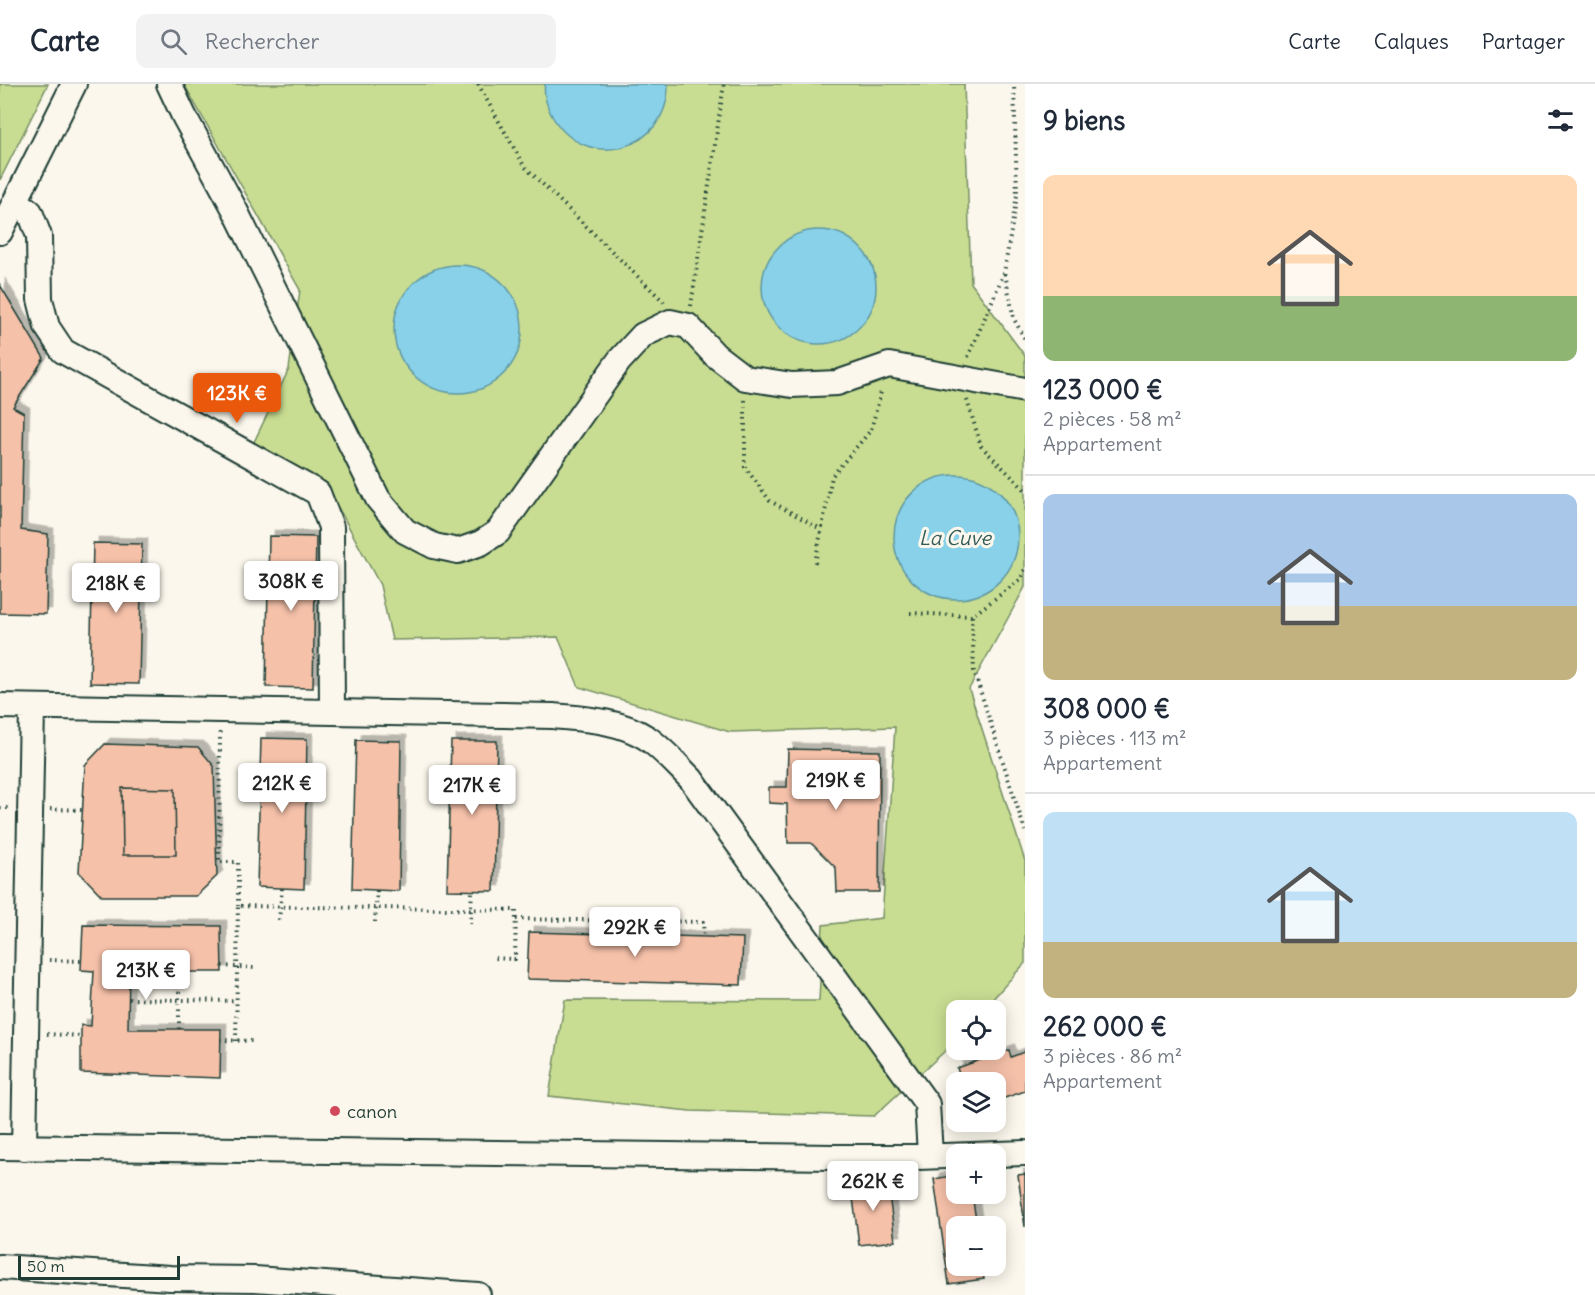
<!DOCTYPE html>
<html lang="fr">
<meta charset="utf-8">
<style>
:root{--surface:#fff;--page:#f2f2f3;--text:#1f2937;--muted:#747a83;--line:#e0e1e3;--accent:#ea580c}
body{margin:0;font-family:Delius,sans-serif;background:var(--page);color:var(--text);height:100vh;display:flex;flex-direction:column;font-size:22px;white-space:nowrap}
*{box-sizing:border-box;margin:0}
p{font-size:20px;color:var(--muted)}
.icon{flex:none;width:33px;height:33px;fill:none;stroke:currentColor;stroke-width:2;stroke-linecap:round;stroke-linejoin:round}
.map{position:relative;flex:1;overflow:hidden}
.sheet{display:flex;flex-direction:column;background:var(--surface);width:570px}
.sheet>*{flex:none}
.fabs{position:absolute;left:946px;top:916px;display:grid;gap:12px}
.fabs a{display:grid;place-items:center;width:60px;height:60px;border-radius:12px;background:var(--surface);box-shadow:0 3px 15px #0003;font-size:30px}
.scale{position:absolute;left:18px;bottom:15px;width:162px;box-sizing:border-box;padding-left:6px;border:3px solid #1f3d34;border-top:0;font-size:16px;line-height:21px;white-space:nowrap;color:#1f3d34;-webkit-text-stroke:4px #fbf7ec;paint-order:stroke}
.price{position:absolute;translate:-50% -51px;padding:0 14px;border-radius:6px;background:#fff;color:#222;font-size:20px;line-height:39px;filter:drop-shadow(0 2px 3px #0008)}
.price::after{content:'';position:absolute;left:50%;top:36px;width:18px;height:14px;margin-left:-9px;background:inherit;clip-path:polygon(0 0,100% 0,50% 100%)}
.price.current{background:var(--accent);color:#fff}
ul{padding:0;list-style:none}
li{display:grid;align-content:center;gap:12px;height:318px;padding:0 18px}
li+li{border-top:2px solid var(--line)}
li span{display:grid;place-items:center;height:186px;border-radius:12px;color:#555}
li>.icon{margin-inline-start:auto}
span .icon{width:108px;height:108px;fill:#fffc;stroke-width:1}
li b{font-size:26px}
h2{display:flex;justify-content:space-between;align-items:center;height:72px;padding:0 18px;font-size:26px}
header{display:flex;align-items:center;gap:36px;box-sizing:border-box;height:84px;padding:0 30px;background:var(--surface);border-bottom:2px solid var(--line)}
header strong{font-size:28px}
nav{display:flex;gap:33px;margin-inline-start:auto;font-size:21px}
.search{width:420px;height:54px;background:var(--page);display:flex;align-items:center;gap:15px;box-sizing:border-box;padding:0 21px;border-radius:12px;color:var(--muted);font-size:22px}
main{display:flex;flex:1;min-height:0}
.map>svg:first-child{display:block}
</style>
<header>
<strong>Carte</strong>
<div class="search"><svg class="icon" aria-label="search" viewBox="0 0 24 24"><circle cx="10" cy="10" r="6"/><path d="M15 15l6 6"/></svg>Rechercher</div>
<nav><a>Carte</a><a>Calques</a><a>Partager</a></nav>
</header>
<main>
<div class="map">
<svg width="1025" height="1211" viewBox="0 0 1025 1211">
<defs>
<filter id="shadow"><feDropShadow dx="5.5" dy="-5.5" stdDeviation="0" flood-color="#0004"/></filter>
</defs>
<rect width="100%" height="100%" fill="#fbf7ec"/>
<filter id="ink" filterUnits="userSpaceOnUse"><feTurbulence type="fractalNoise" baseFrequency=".0167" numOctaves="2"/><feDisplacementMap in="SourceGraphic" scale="12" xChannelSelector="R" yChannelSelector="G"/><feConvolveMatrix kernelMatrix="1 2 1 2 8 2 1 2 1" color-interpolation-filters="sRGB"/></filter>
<g filter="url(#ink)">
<path fill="#c8dd92" stroke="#748d63" stroke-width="1.5" d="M0,0H48L0,96Z
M184,0H964L971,199L1025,272V503L969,605L1025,777V879L982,927H957V956L874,1032L690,1027L549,1012L565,916L819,917L823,841L882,834L895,643L730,648L579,603L558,553L392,556L380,501L331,410L253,360L289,285L300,206Z"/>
<path fill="#88d1e9" stroke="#5e96a1" stroke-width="1.5" d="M545,0H668C669,67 585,90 552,32C547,23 543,10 545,0Z
M762 203a57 57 0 1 1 114 0a57 57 0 1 1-114 0Z
M394 245a64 64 0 1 1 128 0a64 64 0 1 1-128 0Z
M894 453a62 62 0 1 1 124 0a62 62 0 1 1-124 0Z"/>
<path fill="#f6c1a9" stroke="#1f3d34" stroke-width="1.5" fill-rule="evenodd" filter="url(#shadow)" d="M0,201L44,274L13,323L24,329L21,446L48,450L46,530L0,529Z
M269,452L316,453L313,604L266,603Z
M93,459L142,460L139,600L90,599Z
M261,654L307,655L304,805L257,803Z
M356,656L401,657L399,807L352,805Z
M451,657H497L494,807L447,806Z
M105,660L198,663L214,682L217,792L196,812H102L79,788L85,681ZM122,704L175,705L176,771H123Z
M788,665L880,667L879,808H837L836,784L811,759H788L787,720L769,719V703H787Z
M122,704L175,705L176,771H123Z
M83,841L221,842L222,888H129L128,945H221L220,994L81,989V941L91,942L94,887L81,886Z
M529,848L743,854L741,901L527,895Z
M1009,966L1011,973L1024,968L1025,966V1007L996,1017V999H962L957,984Z
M1025,1090V1143L1018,1091Z
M957,1091V1110H972L977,1143H957V1182H982L984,1195L949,1200L934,1095Z
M887,1094L895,1157L859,1161L851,1098Z"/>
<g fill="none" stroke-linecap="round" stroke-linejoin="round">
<g stroke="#1f3d34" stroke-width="28">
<path id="minor" d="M169,0L184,32L234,124L378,415L405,447L434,462L458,467L481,459L498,448L619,277L643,251L670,238L688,242L715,271L745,294L792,301L837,299L889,281L1025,306
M16,117L30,128L39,152L40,215L47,243L63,267L318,409L331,443L332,628
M0,148L74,0
M0,622L553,632C584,635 619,636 647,654C663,665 677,681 691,695L927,1020L930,1071
M0,1063L834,1073H918L1025,1069
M24,1064L32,623
M0,1183L170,1194L255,1195L478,1211"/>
</g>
<path stroke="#1f3d34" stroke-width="4" stroke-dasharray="1.5 4.5" stroke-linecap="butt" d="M478,0L524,82L664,218
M1005,190L1014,235L1025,255
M691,222L724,0
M968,273L1004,189L1017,111L1014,0
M745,316V383L770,417L821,445
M967,316L981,362L1025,406
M815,479L832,392L871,346L881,308
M910,529L972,532L1021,495L1025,484
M972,532L974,587L1025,747
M220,648L219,778H238V822
M0,724H10
M50,725L83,726
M516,835L703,838L704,853
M279,836L282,804
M375,838L377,806
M470,840L472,807
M49,876L81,877
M222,882L254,884
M129,915L237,917
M179,945V888
M47,950L81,952
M220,956L252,957
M236,957L238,822L516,826L515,875L493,874"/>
<use href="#minor" stroke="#fbf7ec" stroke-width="24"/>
</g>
</g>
<circle fill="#d1495b" stroke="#fbf7ec" stroke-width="2" cx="335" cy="1027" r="6"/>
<g text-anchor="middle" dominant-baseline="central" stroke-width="6" stroke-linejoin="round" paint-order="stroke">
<g font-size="18" fill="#1f3d34" stroke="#fbf7ec" text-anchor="start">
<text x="347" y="1027">canon</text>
</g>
<g font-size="20" font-style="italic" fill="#345b58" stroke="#fbf7ec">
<text x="955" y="453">La Cuve</text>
</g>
</g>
</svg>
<div class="fabs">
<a><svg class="icon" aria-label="locate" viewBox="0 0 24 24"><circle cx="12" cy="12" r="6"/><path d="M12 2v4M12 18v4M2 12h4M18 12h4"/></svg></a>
<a><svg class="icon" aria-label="layers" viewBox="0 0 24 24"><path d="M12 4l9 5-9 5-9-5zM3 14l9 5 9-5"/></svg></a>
<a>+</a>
<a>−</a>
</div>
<div class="scale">50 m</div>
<b class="price current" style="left:237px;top:340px">123K €</b>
<b class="price" style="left:291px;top:528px">308K €</b>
<b class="price" style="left:116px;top:530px">218K €</b>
<b class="price" style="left:836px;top:727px">219K €</b>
<b class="price" style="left:282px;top:730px">212K €</b>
<b class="price" style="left:472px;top:732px">217K €</b>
<b class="price" style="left:635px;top:874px">292K €</b>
<b class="price" style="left:146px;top:917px">213K €</b>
<b class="price" style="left:873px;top:1128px">262K €</b>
</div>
<section class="sheet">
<h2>9 biens<svg class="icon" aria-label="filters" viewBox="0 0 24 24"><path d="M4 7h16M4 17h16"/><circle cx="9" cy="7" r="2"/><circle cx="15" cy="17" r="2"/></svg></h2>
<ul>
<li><span style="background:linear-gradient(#ffd9b3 65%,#8fb573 0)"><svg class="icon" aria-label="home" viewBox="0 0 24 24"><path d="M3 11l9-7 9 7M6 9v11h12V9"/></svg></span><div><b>123 000 €</b><p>2 pièces · 58 m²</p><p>Appartement</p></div></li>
<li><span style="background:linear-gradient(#a9c7e8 60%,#c2b280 0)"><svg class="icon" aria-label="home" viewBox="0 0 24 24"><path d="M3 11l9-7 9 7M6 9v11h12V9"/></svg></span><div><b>308 000 €</b><p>3 pièces · 113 m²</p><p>Appartement</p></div></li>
<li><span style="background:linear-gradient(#bfe0f5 70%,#c2b280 0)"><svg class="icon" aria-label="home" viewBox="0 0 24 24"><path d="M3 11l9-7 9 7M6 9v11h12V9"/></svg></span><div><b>262 000 €</b><p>3 pièces · 86 m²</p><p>Appartement</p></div></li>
</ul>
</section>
</main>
